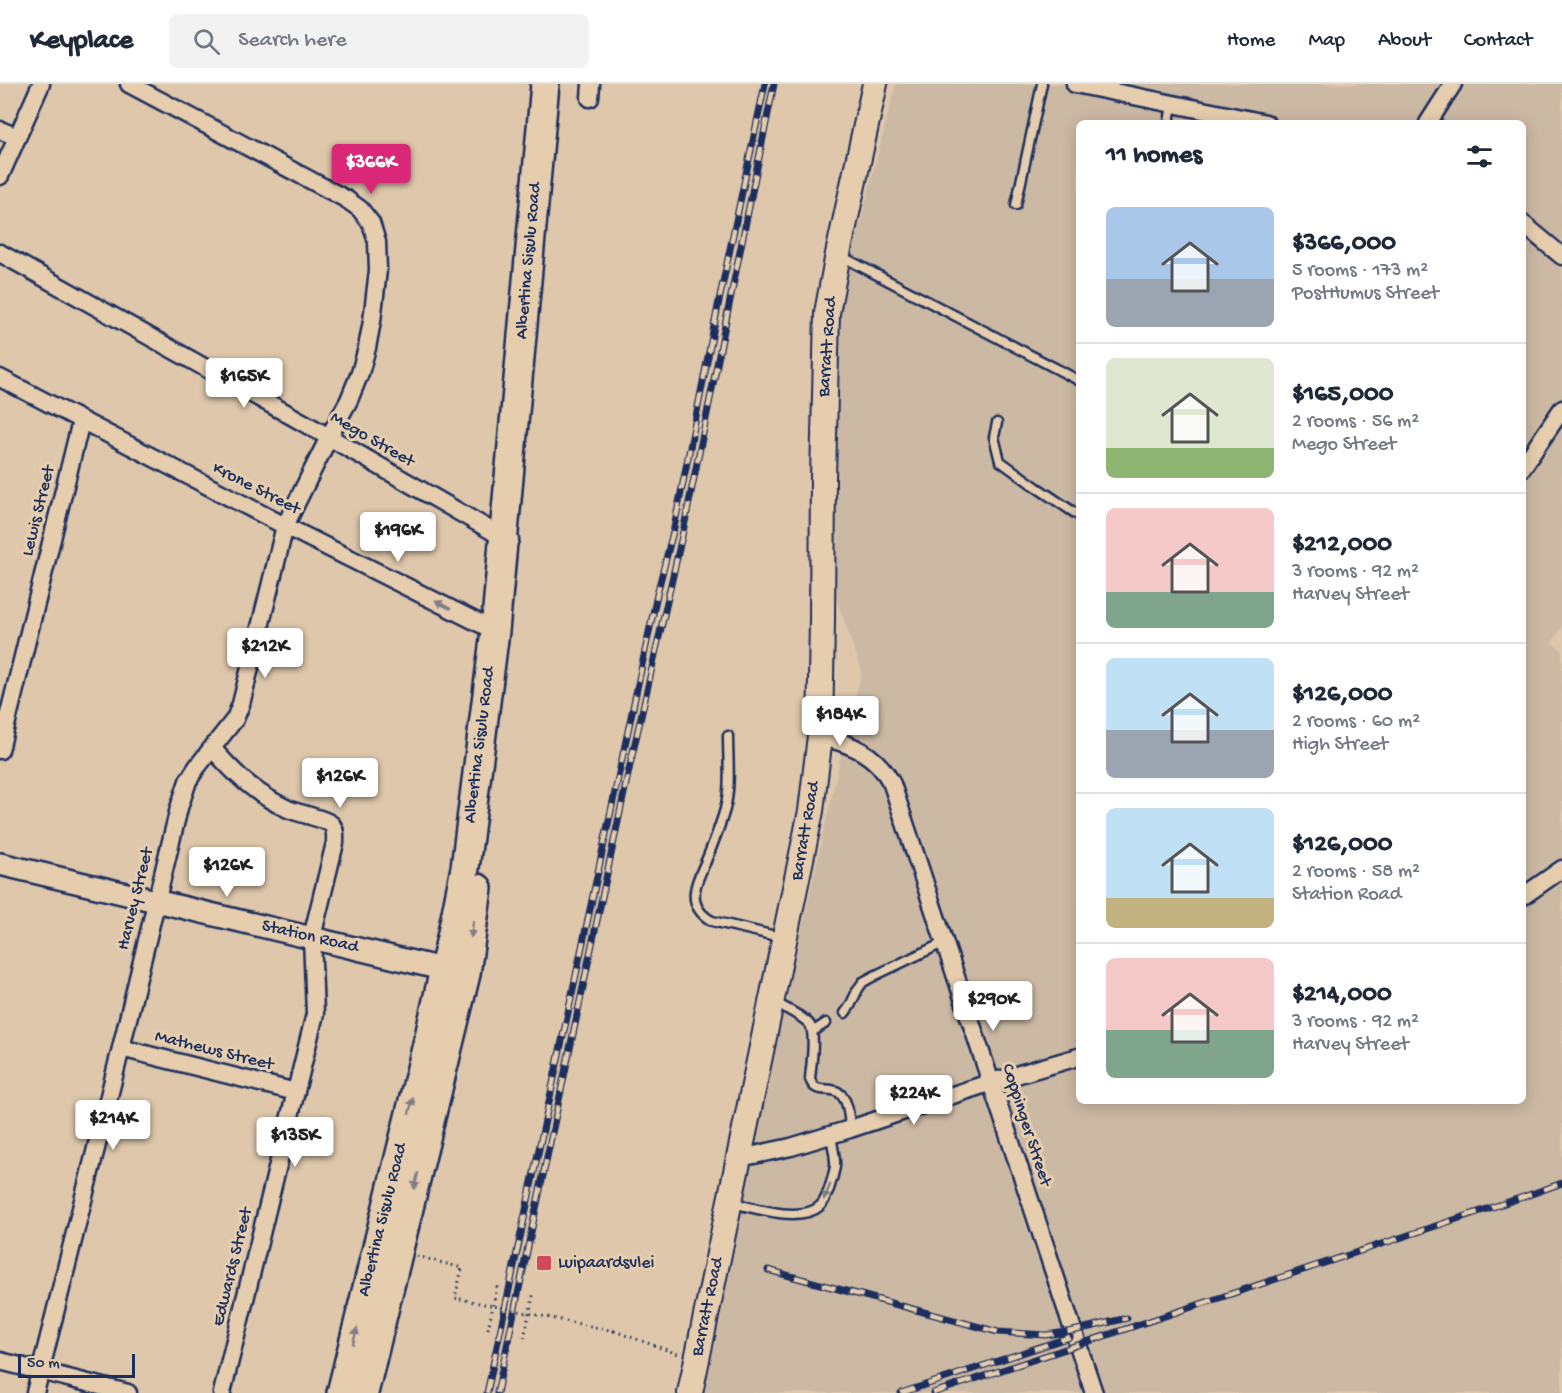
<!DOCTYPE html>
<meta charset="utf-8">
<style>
:root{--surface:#fff;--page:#f2f2f3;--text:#1f2937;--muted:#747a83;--line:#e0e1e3;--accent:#db2777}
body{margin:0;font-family:"Gochi Hand",sans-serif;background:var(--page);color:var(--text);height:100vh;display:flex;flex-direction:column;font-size:22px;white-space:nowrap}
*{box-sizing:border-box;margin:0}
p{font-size:20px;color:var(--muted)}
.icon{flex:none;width:33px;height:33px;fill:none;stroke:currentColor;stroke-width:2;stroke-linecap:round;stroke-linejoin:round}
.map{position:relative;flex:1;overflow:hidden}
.drawer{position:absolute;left:1076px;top:36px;width:450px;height:984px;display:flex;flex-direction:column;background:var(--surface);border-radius:9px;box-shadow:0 3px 15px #0003}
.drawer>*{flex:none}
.scale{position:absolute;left:18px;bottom:15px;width:117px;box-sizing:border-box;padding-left:6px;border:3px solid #1b2f5e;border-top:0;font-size:16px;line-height:21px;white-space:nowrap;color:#1b2f5e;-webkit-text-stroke:4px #e6cdae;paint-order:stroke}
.price{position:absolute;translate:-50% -51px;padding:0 14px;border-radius:6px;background:#fff;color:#222;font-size:20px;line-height:39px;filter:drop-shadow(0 2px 3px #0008)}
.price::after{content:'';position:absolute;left:50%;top:36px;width:18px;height:14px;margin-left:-9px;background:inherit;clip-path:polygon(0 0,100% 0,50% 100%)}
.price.selected{background:var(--accent);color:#fff}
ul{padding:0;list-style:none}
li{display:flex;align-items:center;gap:18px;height:150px;padding:0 30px}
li+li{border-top:2px solid var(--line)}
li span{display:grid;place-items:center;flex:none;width:168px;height:120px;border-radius:9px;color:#555}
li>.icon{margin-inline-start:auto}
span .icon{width:72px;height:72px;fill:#fffc;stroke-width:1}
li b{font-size:26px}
h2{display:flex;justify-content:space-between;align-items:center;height:72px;padding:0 30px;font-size:26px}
header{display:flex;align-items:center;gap:36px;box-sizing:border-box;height:84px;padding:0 30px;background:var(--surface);border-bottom:2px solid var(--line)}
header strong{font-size:28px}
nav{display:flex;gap:33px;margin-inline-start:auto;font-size:21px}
.search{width:420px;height:54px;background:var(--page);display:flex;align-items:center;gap:15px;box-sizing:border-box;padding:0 21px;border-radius:9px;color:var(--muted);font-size:22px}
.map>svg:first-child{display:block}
</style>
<header>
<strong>Keyplace</strong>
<div class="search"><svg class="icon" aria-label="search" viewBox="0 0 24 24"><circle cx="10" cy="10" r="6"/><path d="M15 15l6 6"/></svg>Search here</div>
<nav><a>Home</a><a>Map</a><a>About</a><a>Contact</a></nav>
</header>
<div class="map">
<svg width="1562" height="1309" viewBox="0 0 1562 1309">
<rect width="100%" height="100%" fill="#dec7ab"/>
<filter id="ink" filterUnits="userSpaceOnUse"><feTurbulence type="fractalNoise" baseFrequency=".0167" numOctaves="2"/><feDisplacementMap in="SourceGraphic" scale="12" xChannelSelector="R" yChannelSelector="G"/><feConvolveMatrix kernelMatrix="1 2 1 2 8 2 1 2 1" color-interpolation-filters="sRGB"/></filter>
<g filter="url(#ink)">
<path fill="#ccb9a4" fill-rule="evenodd" d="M896,0H1562V543L1552,559L1562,566V1309H705L751,1071L843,662L862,588L834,508L840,217ZM1078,39H1522V1017H1078Z"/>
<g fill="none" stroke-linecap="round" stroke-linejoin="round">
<g stroke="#1b2f5e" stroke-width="13">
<path id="service" d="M1169,39L1172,20
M1016,121L1042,0
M841,172L1078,296
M997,339L994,353L1000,377L1036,403L1078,431
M728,652C728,676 731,701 725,725C720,743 713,760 706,777C702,786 696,797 695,807C693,821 701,831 712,837L784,854
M773,917C782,923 805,933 810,941C816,952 811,982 810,995C815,1011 828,1002 838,1008C849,1015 849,1034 850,1045
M845,929L850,922L858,905L863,898L876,891L945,858
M812,948L826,939
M733,1119C754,1124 801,1139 820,1122C827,1116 833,1093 835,1083C836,1073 832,1061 831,1051"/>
</g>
<g stroke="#1b2f5e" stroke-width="21">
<path id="minor" d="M1075,0L1266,39
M590,14L591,0
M1428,39L1453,0
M0,46L17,53
M0,92L41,0
M1522,139L1562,172
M0,169L329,353L504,454L510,456
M0,294L285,442L495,547
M1522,384L1562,325
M820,652C851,660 876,669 892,700L1094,1309
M212,664C235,690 255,710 288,725C297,729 327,735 332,741C336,746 335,753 335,759L312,853L315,930L222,1309
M0,666L81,337
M1522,813L1562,785
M121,964L296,1008
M740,1074L791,1063L850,1045L992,998L1078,973
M0,1277L128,1309
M35,1309L121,964L179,724L188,697L197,683L235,635L241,620L285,442L329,353L349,316L360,289L367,264L372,237L378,186L377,158L371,139L360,125L346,115L129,0"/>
</g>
<g stroke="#1b2f5e" stroke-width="26">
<path id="tertiary" d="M0,780L459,889"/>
</g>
<g stroke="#1b2f5e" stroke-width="28">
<path id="secondary" d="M690,1309L811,727L820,652L822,537L823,394L827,229L838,170L875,0"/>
</g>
<g stroke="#1b2f5e" stroke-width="32">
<path id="primary" d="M341,1309L430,948L452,849L465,784L495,547L545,0
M364,1309L466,890L478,804"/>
</g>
<path stroke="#1b2f5e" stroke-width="3" stroke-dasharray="1.5 4.5" stroke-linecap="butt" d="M417,1172L462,1184L455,1214L460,1215
M488,1245L498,1199
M614,1247L678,1270
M524,1254L534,1207"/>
<use href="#service" stroke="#e6cdae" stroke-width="8"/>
<use href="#minor" stroke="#e6cdae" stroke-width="16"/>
<use href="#tertiary" stroke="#e6cdae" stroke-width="21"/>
<use href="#secondary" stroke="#e6cdae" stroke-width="24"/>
<use href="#primary" stroke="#e6cdae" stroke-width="27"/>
<g stroke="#1b2f5e" stroke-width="7">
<path id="rail" d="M768,1186L998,1248L1046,1251L1073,1247L1127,1234
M487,1309L658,506L674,444L719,217L765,0
M497,1309L630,681L684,443L774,0
M901,1309L1070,1253
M933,1309L1526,1112L1562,1099"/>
</g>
<use href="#rail" stroke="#e6cdae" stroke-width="4.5" stroke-dasharray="14" stroke-linecap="butt"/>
<path stroke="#1b2f5e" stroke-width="3" stroke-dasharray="1.5 4.5" stroke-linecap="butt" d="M460,1215L614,1247"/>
</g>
<defs><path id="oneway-solid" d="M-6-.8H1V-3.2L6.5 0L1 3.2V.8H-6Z" transform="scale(1.5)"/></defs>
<g fill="#807e86">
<use href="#oneway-solid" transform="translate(443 521) rotate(-153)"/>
<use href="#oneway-solid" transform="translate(472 845) rotate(98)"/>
<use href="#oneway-solid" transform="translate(411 1022) rotate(-76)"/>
<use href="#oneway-solid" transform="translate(416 1097) rotate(104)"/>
<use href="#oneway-solid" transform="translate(827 1108) rotate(113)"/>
<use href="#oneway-solid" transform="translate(355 1252) rotate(-76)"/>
</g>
</g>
<rect fill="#d1495b" stroke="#e6cdae" stroke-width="2" x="536" y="1171" width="16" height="16" rx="3"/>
<g text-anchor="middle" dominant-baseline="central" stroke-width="6" stroke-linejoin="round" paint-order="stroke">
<g font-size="18" fill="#1b2f5e" stroke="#e6cdae">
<text transform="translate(529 177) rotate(-85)">Albertina Sisulu Road</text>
<text transform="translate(828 263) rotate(-86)">Barratt Road</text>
<text transform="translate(372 356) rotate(30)">Mego Street</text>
<text transform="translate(256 405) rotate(27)">Krone Street</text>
<text transform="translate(39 427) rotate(-76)">Lewis Street</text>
<text transform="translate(480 661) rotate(-83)">Albertina Sisulu Road</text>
<text transform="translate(806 747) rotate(-80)">Barratt Road</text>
<text transform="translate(136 815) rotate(-76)">Harvey Street</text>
<text transform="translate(310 853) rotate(13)">Station Road</text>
<text transform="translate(214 967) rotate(14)">Mathews Street</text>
<text transform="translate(1026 1041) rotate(72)">Coppinger Street</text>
<text transform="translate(383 1136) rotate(-76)">Albertina Sisulu Road</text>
<text transform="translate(233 1183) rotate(-76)">Edwards Street</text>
<text transform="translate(708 1223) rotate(-78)">Barratt Road</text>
</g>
<g font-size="18" fill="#1b2f5e" stroke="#e6cdae" text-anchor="start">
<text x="558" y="1179">Luipaardsvlei</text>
</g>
</g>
</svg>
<div class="scale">50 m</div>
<b class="price selected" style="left:371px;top:111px">$366K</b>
<b class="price" style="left:244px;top:325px">$165K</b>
<b class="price" style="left:398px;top:479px">$196K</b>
<b class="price" style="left:265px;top:595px">$212K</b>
<b class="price" style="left:840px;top:663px">$184K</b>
<b class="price" style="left:340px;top:725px">$126K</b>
<b class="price" style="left:227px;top:814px">$126K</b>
<b class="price" style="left:993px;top:948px">$290K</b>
<b class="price" style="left:914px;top:1042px">$224K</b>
<b class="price" style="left:113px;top:1067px">$214K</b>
<b class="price" style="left:295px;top:1084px">$135K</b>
<section class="drawer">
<h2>11 homes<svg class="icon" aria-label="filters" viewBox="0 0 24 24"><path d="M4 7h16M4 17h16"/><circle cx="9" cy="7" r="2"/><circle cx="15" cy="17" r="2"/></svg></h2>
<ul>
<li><span style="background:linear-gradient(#a9c7e8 60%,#9aa5b1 0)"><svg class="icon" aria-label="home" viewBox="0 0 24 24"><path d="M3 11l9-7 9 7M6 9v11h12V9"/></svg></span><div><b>$366,000</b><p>5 rooms · 173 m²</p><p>PostHumus Street</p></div></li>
<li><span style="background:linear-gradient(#dfe7d0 75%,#8fb573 0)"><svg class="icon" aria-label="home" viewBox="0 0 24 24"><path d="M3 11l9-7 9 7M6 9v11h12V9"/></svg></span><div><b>$165,000</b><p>2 rooms · 56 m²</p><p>Mego Street</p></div></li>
<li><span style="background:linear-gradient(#f6c9c9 70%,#7fa58c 0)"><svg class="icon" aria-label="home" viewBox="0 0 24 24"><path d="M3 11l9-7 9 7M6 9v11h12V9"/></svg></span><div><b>$212,000</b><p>3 rooms · 92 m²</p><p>Harvey Street</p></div></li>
<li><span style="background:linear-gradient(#bfe0f5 60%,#9aa5b1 0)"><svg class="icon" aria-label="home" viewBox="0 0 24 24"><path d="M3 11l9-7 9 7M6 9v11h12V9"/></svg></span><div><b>$126,000</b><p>2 rooms · 60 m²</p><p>High Street</p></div></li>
<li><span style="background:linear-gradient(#bfe0f5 75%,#c2b280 0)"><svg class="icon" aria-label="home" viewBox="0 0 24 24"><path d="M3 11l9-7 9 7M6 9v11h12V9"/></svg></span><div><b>$126,000</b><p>2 rooms · 58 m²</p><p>Station Road</p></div></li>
<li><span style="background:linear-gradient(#f6c9c9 60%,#7fa58c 0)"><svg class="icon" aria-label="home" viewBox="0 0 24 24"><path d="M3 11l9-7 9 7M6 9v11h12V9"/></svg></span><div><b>$214,000</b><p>3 rooms · 92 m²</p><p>Harvey Street</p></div></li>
</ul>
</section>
</div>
